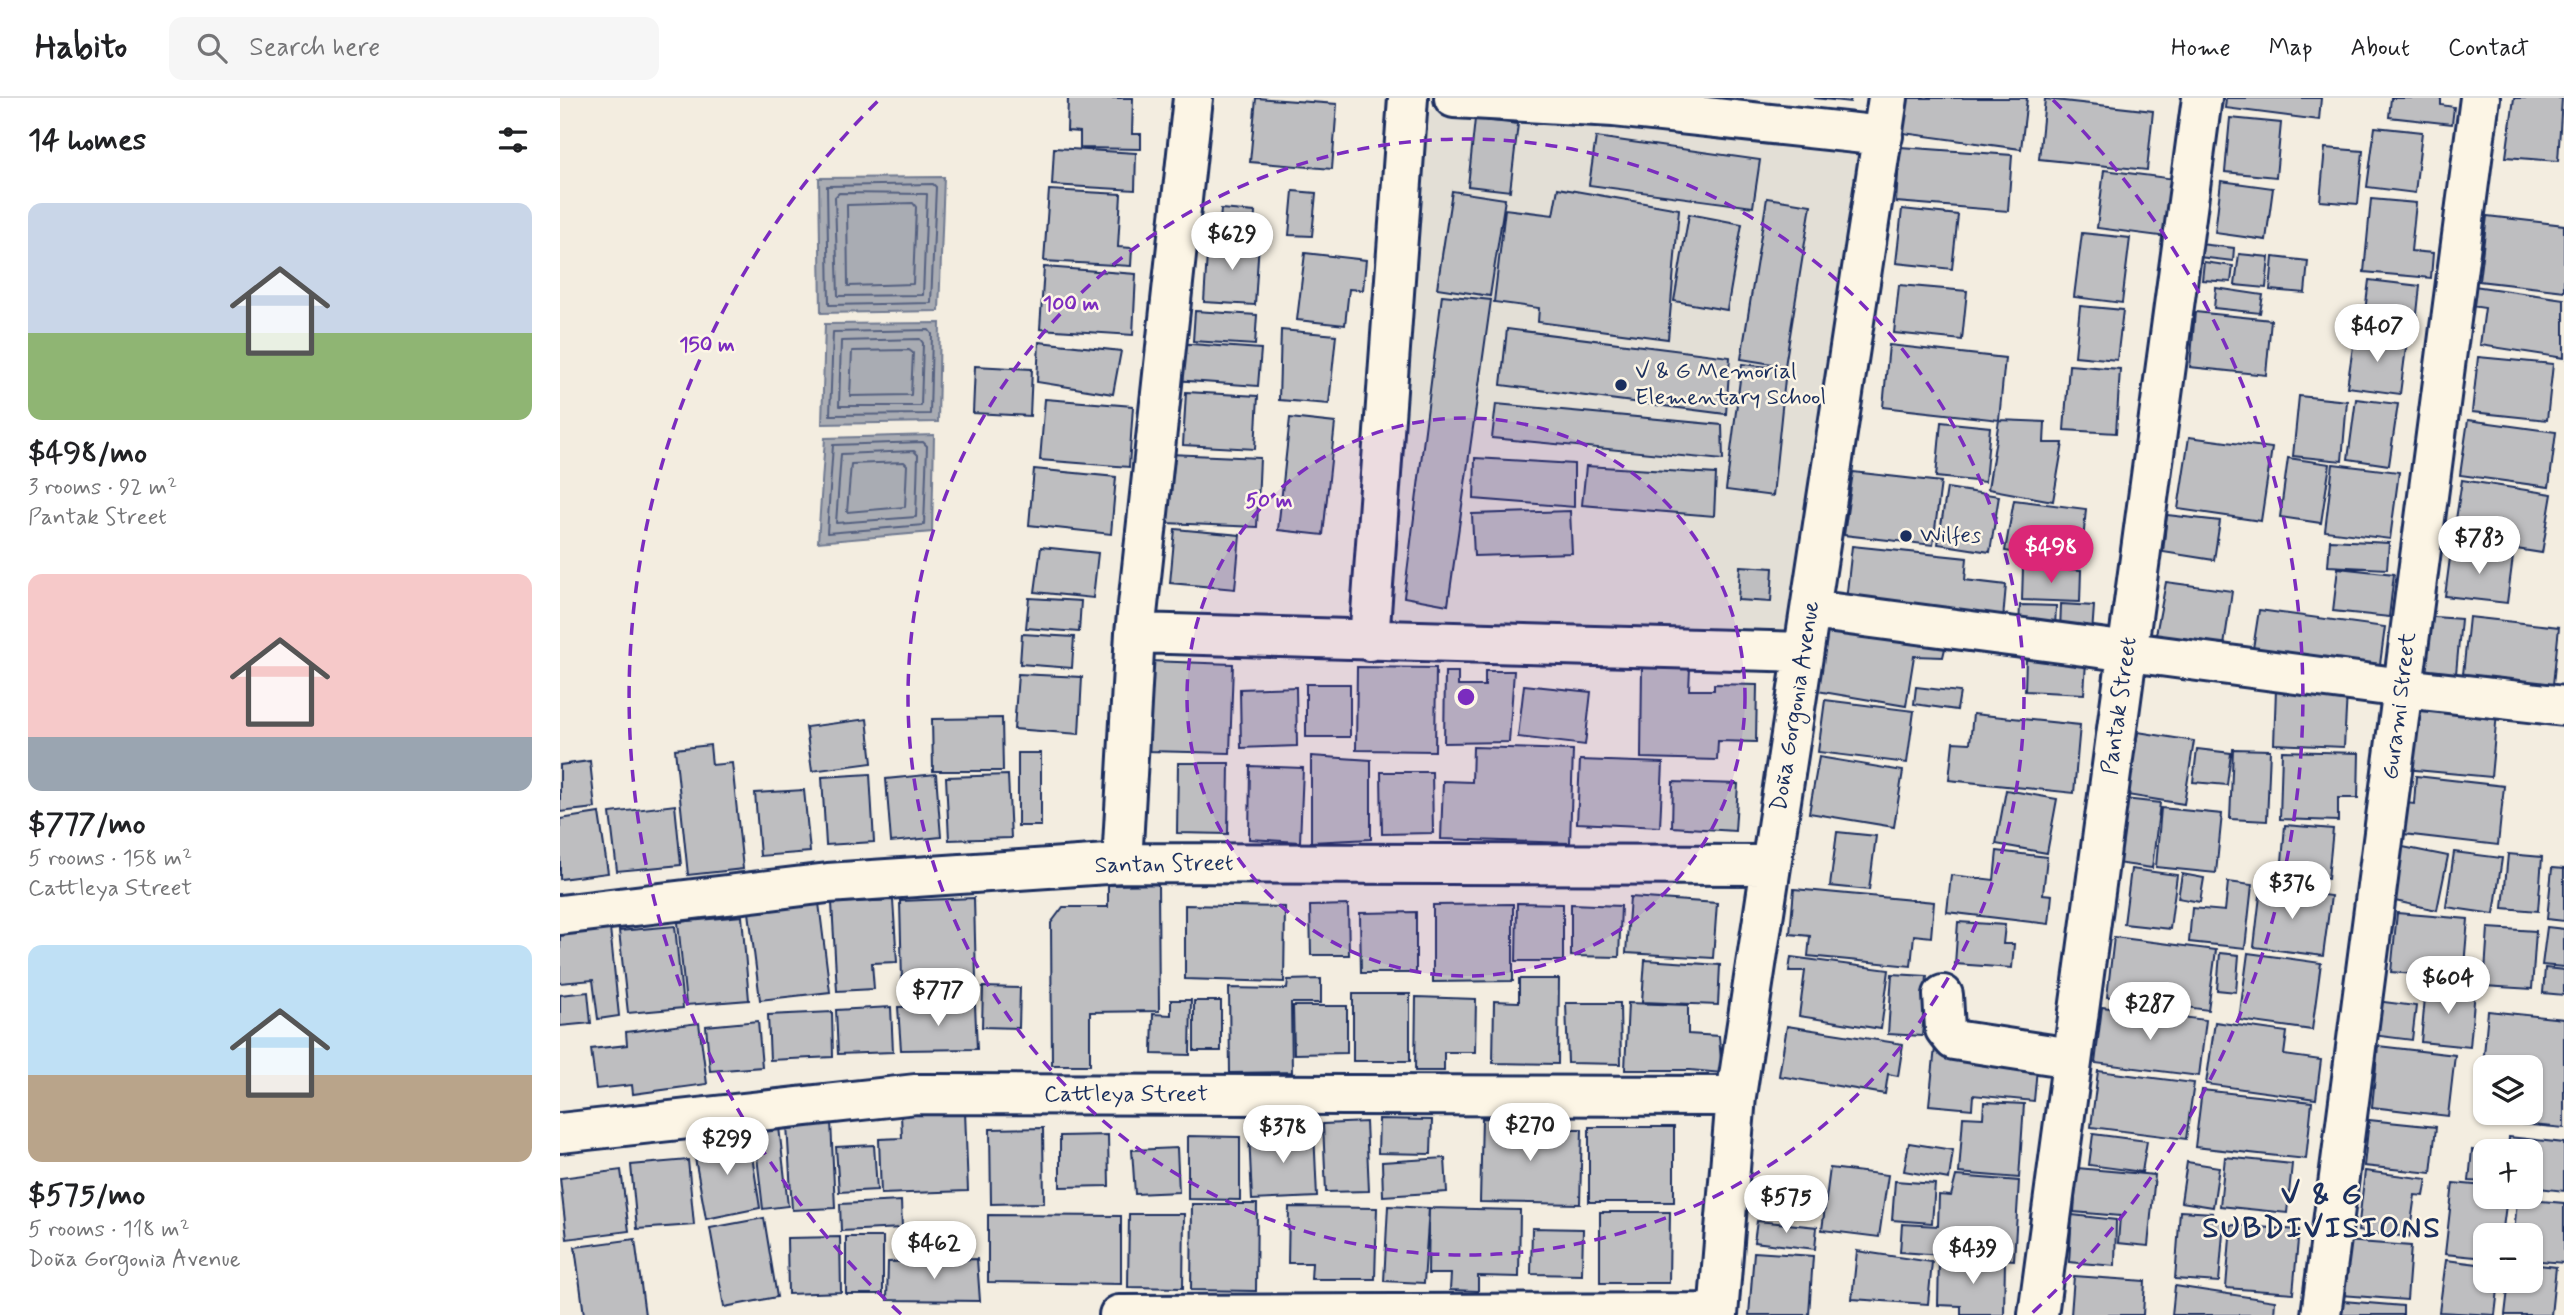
<!DOCTYPE html>
<meta charset="utf-8">
<style>
:root{--surface:#fff;--page:#f6f6f6;--text:#202124;--muted:#757577;--line:#e0e0e0;--accent:#db2777}
body{margin:0;font-family:Mynerve,sans-serif;background:var(--page);color:var(--text);height:100vh;display:flex;flex-direction:column;font-size:26px;white-space:nowrap}
*{box-sizing:border-box;margin:0}
p{font-size:23px;color:var(--muted)}
.icon{flex:none;width:38px;height:38px;fill:none;stroke:currentColor;stroke-width:2;stroke-linecap:round;stroke-linejoin:round}
.map{position:relative;flex:1;overflow:hidden}
.drawer{display:flex;flex-direction:column;background:var(--surface);width:560px}
.drawer>*{flex:none}
.buttons{position:absolute;left:1913px;top:957px;display:grid;gap:14px}
.buttons a{display:grid;place-items:center;width:70px;height:70px;border-radius:14px;background:var(--surface);box-shadow:0 2px 5px #0004;font-size:35px}
.price{position:absolute;translate:-50% -60px;padding:0 16px;border-radius:24px;background:#fff;color:#222;font-size:23px;line-height:46px;filter:drop-shadow(0 2px 4px #0008)}
.price::after{content:'';position:absolute;left:50%;top:42px;width:21px;height:16px;margin-left:-10px;background:inherit;clip-path:polygon(0 0,100% 0,50% 100%)}
.price.active{background:var(--accent);color:#fff}
ul{padding:0;list-style:none}
li{display:grid;align-content:center;gap:14px;height:371px;padding:0 28px}
li span{display:grid;place-items:center;height:217px;border-radius:14px;color:#555}
li>.icon{margin-inline-start:auto}
span .icon{width:126px;height:126px;fill:#fffc;stroke-width:1}
li b{font-size:30px}
h2{display:flex;justify-content:space-between;align-items:center;height:84px;padding:0 28px;font-size:30px}
header{display:flex;align-items:center;gap:42px;box-sizing:border-box;height:98px;padding:0 35px;background:var(--surface);border-bottom:2px solid var(--line)}
header strong{font-size:33px}
nav{display:flex;gap:38px;margin-inline-start:auto;font-size:24px}
.search{width:490px;height:63px;background:var(--page);display:flex;align-items:center;gap:18px;box-sizing:border-box;padding:0 24px;border-radius:14px;color:var(--muted);font-size:26px}
main{display:flex;flex:1;min-height:0}
.map>svg:first-child{display:block}
</style>
<header>
<strong>Habito</strong>
<div class="search"><svg class="icon" aria-label="search" viewBox="0 0 24 24"><circle cx="10" cy="10" r="6"/><path d="M15 15l6 6"/></svg>Search here</div>
<nav><a>Home</a><a>Map</a><a>About</a><a>Contact</a></nav>
</header>
<main>
<section class="drawer">
<h2>14 homes<svg class="icon" aria-label="filters" viewBox="0 0 24 24"><path d="M4 7h16M4 17h16"/><circle cx="9" cy="7" r="2"/><circle cx="15" cy="17" r="2"/></svg></h2>
<ul>
<li><span style="background:linear-gradient(#c9d6e8 60%,#8fb573 0)"><svg class="icon" aria-label="home" viewBox="0 0 24 24"><path d="M3 11l9-7 9 7M6 9v11h12V9"/></svg></span><div><b>$498/mo</b><p>3 rooms · 92 m²</p><p>Pantak Street</p></div></li>
<li><span style="background:linear-gradient(#f6c9c9 75%,#9aa5b1 0)"><svg class="icon" aria-label="home" viewBox="0 0 24 24"><path d="M3 11l9-7 9 7M6 9v11h12V9"/></svg></span><div><b>$777/mo</b><p>5 rooms · 158 m²</p><p>Cattleya Street</p></div></li>
<li><span style="background:linear-gradient(#bfe0f5 60%,#b9a48a 0)"><svg class="icon" aria-label="home" viewBox="0 0 24 24"><path d="M3 11l9-7 9 7M6 9v11h12V9"/></svg></span><div><b>$575/mo</b><p>5 rooms · 118 m²</p><p>Doña Gorgonia Avenue</p></div></li>
</ul>
</section>
<div class="map">
<svg width="2004" height="1217" viewBox="0 0 2004 1217">
<rect width="100%" height="100%" fill="#f3ede0"/>
<filter id="ink" filterUnits="userSpaceOnUse"><feTurbulence type="fractalNoise" baseFrequency=".0143" numOctaves="2"/><feDisplacementMap in="SourceGraphic" scale="14" xChannelSelector="R" yChannelSelector="G"/><feConvolveMatrix kernelMatrix="1 2 1 2 8 2 1 2 1" color-interpolation-filters="sRGB"/></filter>
<g filter="url(#ink)">
<path fill="#e3dfd6" d="M869,11L1314,53L1236,544L826,521Z"/>
<path fill="#a9acb3" stroke="#707a91" stroke-width="2" d="M384,79L379,213L261,215L259,80Z
M380,225L378,324L262,326L265,226Z
M374,337L372,434L258,444L265,340Z"/>
<g fill="none" stroke-linecap="round" stroke-linejoin="round">
<path stroke="#546180" stroke-width="2" d="M373,86L376,89L371,205L269,207L267,88Z
M279,95L367,96L363,197L278,198L275,99Z
M353,105L356,109L353,186L288,188L287,107Z
M369,232L372,236L370,316L270,317L273,234Z
M360,241L363,245L361,308H279L281,243Z
M349,252L353,255L351,297L290,298L292,253Z
M363,344L367,348L364,427L267,435L273,347Z
M354,353L358,357L356,419L276,425L281,356Z
M344,364L347,367L345,409L287,414L291,366Z"/>
</g>
<path fill="#bebec0" stroke="#1b2f5e" stroke-width="2" fill-rule="evenodd" d="M508,0H573L572,36H581V51L520,50V34L507,33Z
M696,0L777,6L772,71L690,64Z
M1254,0H1291L1290,4Z
M1347,0H1467L1461,51L1343,35Z
M1666,0H1761L1759,22L1665,10Z
M1831,0H1881V7L1894,9L1892,26L1829,19Z
M1954,0H2002L1998,63L1946,59Z
M1485,1L1593,13L1587,72L1479,61Z
M1670,20L1721,25L1716,79L1665,74Z
M915,21L958,26L950,93L908,88Z
M1815,29L1862,34L1855,95L1807,89Z
M1036,39L1200,62L1193,109L1029,87Z
M1340,49L1452,57L1448,113L1336,104Z
M494,50L576,55L575,92L492,87Z
M1765,50L1803,53L1798,106L1760,103Z
M1544,72L1615,81L1607,139L1537,130Z
M1661,83L1713,90L1706,142L1655,135Z
M998,90L1119,111L1108,241L978,224L979,210L934,204L945,111L993,117Z
M489,92L561,96L558,149L572,150L571,168L484,163Z
M733,93L756,95L752,138L729,137Z
M892,93L945,101L930,198L877,190Z
M1207,100L1251,107L1225,268L1181,261Z
M1811,101L1856,105L1851,153L1873,155L1871,180L1804,174Z
M661,111L695,114L694,138L659,135Z
M1342,111L1398,117L1392,171L1336,165Z
M1129,116L1182,126L1167,212L1114,203Z
M1927,118L2004,127V193L1919,183Z
M1522,135L1570,140L1562,205L1514,199Z
M648,140L699,143L695,207L644,204Z
M1640,146L1674,150L1673,163L1639,159Z
M745,155L806,162L803,192L789,191L785,227L737,222Z
M1679,156L1709,159L1706,190L1675,187Z
M1713,159L1748,163L1745,195L1710,192Z
M1644,164L1673,168L1671,184L1642,182Z
M484,169L576,176L573,237L480,231Z
M1809,182L1860,188L1855,234L1803,229Z
M1339,187L1407,193L1402,242L1334,235Z
M1914,188L2004,201V260L1920,247L1925,210L1911,208Z
M1656,190L1703,197L1700,215L1654,210Z
M882,197L931,202L888,507L844,499Z
M1520,208L1563,212L1557,262L1515,258Z
M635,213L697,217L695,247L633,243Z
M1635,214L1711,222L1706,277L1630,269Z
M947,231L1170,259L1166,316L941,287Z
M721,232L776,237L769,306L719,302Z
M1795,235L1847,242L1840,296L1787,289Z
M479,244L561,253L553,296L477,284Z
M616,245L701,251L698,288L614,282Z
M1329,247L1445,260L1439,322L1323,309Z
M1918,259L1993,266L1987,322L1912,314Z
M1182,266L1226,271L1213,398L1166,392Z
M1509,267L1560,271L1556,335L1504,332Z
M415,268L472,271L470,318L413,315Z
M626,294L698,298L695,351L623,347Z
M1739,298L1787,303L1782,363L1733,358Z
M485,301L573,308L569,369L480,362Z
M1796,301L1838,306L1829,367L1788,361Z
M936,306L1162,327L1163,362L932,340Z
M730,320L775,325L763,437L718,432Z
M1439,322L1485,324L1484,345H1503L1493,403L1428,391Z
M1908,322L1996,334L1989,389L1900,377Z
M1381,324L1430,329L1425,384L1376,379Z
M1629,339L1712,350L1701,423L1618,411Z
M609,356L700,360L697,429L606,425Z
M915,360L1014,366V409L914,401Z
M1728,360L1770,366L1761,425L1720,419Z
M1773,366L1839,374L1830,441L1765,433Z
M1026,368L1156,376L1154,418L1022,407Z
M474,371L556,379L551,436L469,427Z
M1293,374L1381,384L1373,447L1284,437Z
M1902,382L1992,396L1982,455L1893,441Z
M1387,390L1439,398L1430,454L1378,446Z
M1454,402L1526,411L1521,465L1445,453Z
M1010,413L1012,455L914,458L912,416Z
M1607,417L1660,423L1654,462L1603,454Z
M615,431L680,437L675,491L610,485Z
M1770,442L1829,445L1827,471L1768,468Z
M1292,448L1407,460L1405,482L1446,487L1443,521L1286,503Z
M481,449L538,455L533,500L475,494Z
M1891,452L1953,459L1947,505L1885,498Z
M1180,468L1213,470L1211,504L1178,502Z
M1463,469L1521,472L1520,504L1462,502Z
M1778,470L1834,476L1829,519L1773,513Z
M1606,484L1672,493L1664,548L1594,547Z
M469,500L521,503L519,534L466,530Z
M1501,506L1534,508L1532,536L1500,534Z
M1460,507L1496,508L1495,531L1459,530Z
M1699,512L1825,529L1819,574L1692,557Z
M1861,518L1901,521L1896,576L1856,573Z
M1909,519L1999,529L1992,596L1902,586Z
M1267,526L1387,542L1383,559L1354,558L1346,608L1257,593Z
M462,536L514,539L512,570L460,566Z
M1466,560L1526,563L1524,596L1465,593Z
M589,563L673,566L670,655L587,653Z
M797,569L876,570L875,653L796,652Z
M1082,569L1130,570L1129,592H1154V586L1197,587L1196,644L1158,643L1157,662L1081,660Z
M925,573H954L949,644L884,645L885,574H898V588H925Z
M458,576L522,579L519,636L454,631Z
M746,586H790V639H746Z
M964,587L1031,594L1025,647L958,639Z
M736,589L737,648L681,650L680,591Z
M1356,589L1400,594L1397,612L1354,606Z
M1716,591L1787,594L1784,649L1714,646Z
M1265,602L1354,613L1347,665L1258,654Z
M1851,607L1937,615L1931,679L1845,671Z
M1413,616L1520,627L1514,695L1389,682L1393,644L1410,645Z
M442,620L443,673H373L372,621Z
M307,621L312,665L252,673L246,629Z
M1578,634L1634,643L1624,706L1567,697Z
M150,647L152,667L172,665L183,771L128,777L115,651Z
M913,649L1013,652L1010,745L881,741L883,683L912,684Z
M1637,651L1671,655L1667,687L1633,684Z
M1673,651L1710,652L1707,723L1670,721Z
M1722,653L1799,655L1798,700H1778V723L1720,721Z
M458,655H481V728H458Z
M751,658L811,662V741L751,744Z
M1259,659L1343,673L1334,729L1249,715Z
M1020,662L1103,665L1100,729L1017,725Z
M30,663L35,710L0,714V667Z
M618,665H669L668,736L617,735Z
M690,668L743,670L740,744L689,741Z
M821,674H872L873,735L822,736Z
M310,676L314,744L266,747L262,679Z
M376,676L381,739L331,744L326,681Z
M448,677L451,740L389,742L386,679Z
M1856,678L1944,688L1938,747L1835,735L1838,704L1854,706Z
M1113,684L1178,686L1175,733L1112,729Z
M244,692L250,754L200,758L195,695Z
M1446,692L1497,701L1487,755L1436,746Z
M1564,701L1600,705L1592,770L1556,765Z
M115,707L121,767L57,773L50,715Z
M1601,710L1662,716L1656,775L1596,769Z
M39,715L48,775L0,781V721Z
M1725,727L1773,731L1768,781L1721,776Z
M1277,734L1316,738L1309,792L1270,788Z
M1833,747L1888,758L1877,812L1821,800Z
M1437,753L1487,759L1483,796L1492,797L1489,826L1387,814L1391,777L1434,782Z
M1894,754L1942,760L1934,816L1886,809Z
M1948,756L1982,759L1978,813L1943,810Z
M1992,770L2004,771V823L1987,821Z
M1571,771L1617,777L1610,831L1564,826Z
M1622,776L1644,780L1640,804L1618,800Z
M1668,784L1692,787L1685,850L1629,844L1632,810L1665,813Z
M598,786L599,913L530,914V967H492L491,825L503,809H548V787Z
M1701,789L1771,798L1763,858L1694,849Z
M1234,791L1374,804L1371,839L1354,837L1351,868L1248,858L1250,838L1230,836Z
M1070,799L1157,805L1153,860L1066,855Z
M414,800L416,881L342,883L340,803Z
M333,802L337,864L312,865L314,891L277,893L272,805Z
M259,805L270,894L200,902L189,814Z
M957,805L1003,806V863H956Z
M953,806V883L873,884V807Z
M1011,806L1061,808L1059,859L1011,858Z
M625,807L725,809L724,884L625,881Z
M788,807L789,857H751L750,808Z
M856,814V875H801L800,815Z
M1837,815L1908,821L1903,880L1831,874Z
M182,818L189,902L126,907L118,824Z
M1398,824L1445,827L1443,846H1454L1452,870L1395,866Z
M115,828L123,910L68,915L59,833Z
M1987,829L2004,831V869L1982,867Z
M50,830L59,918L38,921L33,882L0,885V835Z
M1928,830L1976,833L1972,891L1924,888Z
M1554,839L1656,852L1648,912L1547,899Z
M1660,855L1679,857L1676,894L1657,892Z
M1688,855L1761,865L1752,932L1679,922Z
M1231,859L1329,872L1321,931L1239,918L1245,873H1229Z
M1085,862L1160,867L1158,907L1082,904Z
M1985,870L2004,872V897L1983,895Z
M1332,876L1367,878L1362,938L1328,936Z
M761,881V905H731L732,974L670,975L669,890L727,891L728,882Z
M959,881H999L998,966L933,965L934,903L959,904Z
M1866,888L1915,892L1910,949L1861,944Z
M423,889L460,890L459,930L422,929Z
M28,894L31,925L0,928V897Z
M793,896H850V963H793Z
M856,899L916,901L915,954H884V973H855Z
M611,902H631L630,957L592,956L593,916L611,917Z
M1808,902L1856,908L1852,942L1804,936Z
M634,903H661V953H634Z
M1006,905H1060L1061,966L1008,965Z
M1068,905L1128,907V936L1159,938L1162,975L1130,972H1065Z
M415,907L417,951L341,952L338,909Z
M733,908H787V955L734,956Z
M331,909L333,954L278,956L276,912Z
M1542,909L1646,922L1639,978L1535,965Z
M1928,913L2004,921V1030L1918,1022ZM1925,970H1970V1015H1925Z
M272,914L273,959L210,962L208,917Z
M198,923L202,969L150,973L146,928Z
M1655,924L1727,934L1724,957L1761,962L1756,1001L1646,986Z
M139,925L147,986L73,996L72,987L36,991L31,951L67,947L66,934Z
M1227,928L1343,946L1338,978L1328,976L1325,996L1219,978Z
M1818,948L1895,957L1888,1018L1812,1009Z
M1375,949L1478,959L1474,1003L1413,997L1412,1011L1369,1007Z
M1538,973L1634,985L1626,1041L1531,1029Z
M1642,992L1752,1004L1746,1061L1635,1049Z
M1424,1004L1464,1006L1459,1080L1399,1075L1403,1019L1423,1020Z
M405,1013L408,1093L321,1096L319,1041L342,1040L341,1016Z
M922,1020L974,1022V1031H1022L1020,1106L920,1104Z
M819,1021L872,1022L871,1056L818,1055Z
M1809,1022L1876,1029L1871,1075L1804,1068Z
M271,1023L275,1110L232,1112L227,1026Z
M806,1024L809,1093L766,1094L763,1026Z
M219,1029L228,1108L203,1111L194,1032Z
M1029,1029H1114V1104H1029Z
M483,1030L484,1105L431,1106L430,1031Z
M754,1033L757,1099L692,1102L689,1035Z
M1533,1036L1587,1043L1582,1074L1529,1067Z
M548,1037L549,1088L500,1089V1038Z
M189,1038L200,1110L146,1121L133,1049Z
M628,1038L680,1039V1102L628,1101Z
M1949,1039L2004,1045V1093L1970,1089V1054H1948Z
M1349,1045L1393,1052L1389,1081L1344,1073Z
M314,1047L317,1092L279,1094L276,1049Z
M617,1050L619,1094L575,1096L572,1052Z
M1912,1052L1926,1054L1925,1084L1909,1083Z
M1665,1059L1732,1066L1727,1115L1660,1108Z
M885,1060L887,1094L823,1098L822,1064Z
M128,1062L134,1127L77,1131L71,1067Z
M1627,1064L1659,1069L1653,1109L1621,1104Z
M1270,1070L1328,1077L1319,1139L1262,1132Z
M1517,1070L1595,1077L1588,1148L1558,1145L1560,1118L1514,1114Z
M61,1072L69,1133L7,1141L0,1080Z
M1805,1073L1867,1081L1864,1098L1855,1097L1849,1139L1798,1133Z
M1396,1078L1459,1083L1454,1162L1340,1154L1342,1126L1378,1128L1379,1097L1391,1098Z
M1335,1083L1375,1086L1372,1125L1332,1122Z
M1893,1085L1925,1088V1099H1947L1942,1138H1925V1160L1885,1156Z
M1957,1101L2004,1105V1165L1970,1162V1138H1954Z
M341,1103L342,1130L281,1133L280,1106Z
M632,1106H697L696,1193L631,1192Z
M828,1108L869,1110L864,1185L824,1183Z
M729,1109L817,1110L815,1181H751L752,1165H728Z
M869,1110L960,1112L959,1179L918,1178V1193L890,1192L891,1176H868Z
M1620,1113L1653,1115V1122L1664,1123L1659,1184L1615,1181Z
M1040,1114H1110L1109,1185H1040Z
M569,1116H624L623,1190L568,1189Z
M428,1117L561,1118V1186L428,1184Z
M1512,1117L1556,1122L1555,1168L1509,1164Z
M204,1120L217,1199L164,1209L150,1130Z
M1197,1123L1257,1129L1255,1151L1194,1144Z
M1671,1127L1739,1132L1733,1195L1666,1190Z
M972,1130L1023,1131L1022,1177L971,1176Z
M280,1139L281,1194L228,1196L227,1140Z
M286,1139H323V1196H286Z
M75,1141L85,1217H24L15,1149Z
M1785,1143L1851,1148L1847,1202L1781,1197Z
M1297,1153L1372,1164L1368,1206L1292,1201Z
M1194,1154L1253,1158L1249,1217H1189Z
M417,1161L420,1203L327,1202L328,1164Z
M1379,1161L1445,1162L1444,1217H1401V1208L1378,1207Z
M1886,1162L1925,1167V1183H1939L1935,1217L1879,1214Z
M1970,1166L1996,1169L1991,1217H1945L1949,1183H1970Z
M1514,1178L1585,1183L1583,1217H1511Z
M1615,1188L1715,1203L1714,1217H1612Z
M1771,1202L1843,1208V1217H1769Z"/>
<g fill="none" stroke-linecap="round" stroke-linejoin="round">
<g stroke="#1b2f5e" stroke-width="44">
<path id="minor" d="M894,0L1054,9L1323,38
M1251,512L1843,590L2004,608
M575,535L1243,554
M809,543L848,0
M562,765L575,535L633,0
M0,817L268,785L562,765L1210,767
M1383,897L1385,931L1394,942L1512,960
M0,1035L356,996L1176,998
M559,1217L1158,1215
M1158,1217L1176,998L1328,0
M1478,1217L1642,0
M1761,1217L1920,0"/>
</g>
<use href="#minor" stroke="#fcf5e5" stroke-width="38"/>
</g>
</g>
<circle cx="906" cy="599" r="279" fill="#7b2cbf" fill-opacity=".12"/>
<g fill="none" stroke="#7b2cbf" stroke-width="3.5" stroke-dasharray="12 9">
<circle cx="906" cy="599" r="279"/>
<circle cx="906" cy="599" r="558"/>
<path d="M341 1216A837 837 0 0 1 319 2M1493 2A837 837 0 0 1 1471 1216"/>
</g>
<g fill="#1b2f5e" stroke="#fcf5e5" stroke-width="2.5">
<circle cx="1061" cy="287" r="7"/>
<circle cx="1346" cy="438" r="7"/>
</g>
<g text-anchor="middle" dominant-baseline="central" stroke-width="5" stroke-linejoin="round" paint-order="stroke">
<g font-size="23" fill="#1b2f5e" stroke="#fcf5e5" text-anchor="start">
<text x="1075" y="274">V &amp; G Memorial<tspan x="1075" dy="26">Elementary School</tspan></text>
<text x="1360" y="438">Wilfes</text>
</g>
<g font-size="23" fill="#1b2f5e" stroke="#fcf5e5">
<text transform="translate(1236 608) rotate(-81)">Doña Gorgonia Avenue</text>
<text transform="translate(1560 608) rotate(-82)">Pantak Street</text>
<text transform="translate(1840 608) rotate(-83)">Gurami Street</text>
<text transform="translate(604 767) rotate(-1)">Santan Street</text>
<text x="566" y="997">Cattleya Street</text>
</g>
<g font-size="30" font-weight="bold" letter-spacing="2" fill="#1b2f5e" stroke="#fcf5e5">
<text x="1762" y="1096">V &amp; G<tspan x="1762" dy="34">SUBDIVISIONS</tspan></text>
</g>
</g>
<circle cx="906" cy="599" r="10" fill="#7b2cbf" stroke="#fcf5e5" stroke-width="3.5"/>
<g font-size="21" text-anchor="middle" font-weight="bold" fill="#7b2cbf" stroke="#fcf5e5" stroke-width="5" stroke-linejoin="round" paint-order="stroke">
<text x="511" y="212">100 m</text>
<text x="147" y="253">150 m</text>
<text x="709" y="409">50 m</text>
</g>
</svg>
<div class="buttons">
<a><svg class="icon" aria-label="layers" viewBox="0 0 24 24"><path d="M12 4l9 5-9 5-9-5zM3 14l9 5 9-5"/></svg></a>
<a>+</a>
<a>−</a>
</div>
<b class="price" style="left:672px;top:174px">$629</b>
<b class="price" style="left:1817px;top:266px">$407</b>
<b class="price" style="left:1919px;top:478px">$783</b>
<b class="price active" style="left:1491px;top:487px">$498</b>
<b class="price" style="left:1732px;top:823px">$376</b>
<b class="price" style="left:1888px;top:918px">$604</b>
<b class="price" style="left:378px;top:930px">$777</b>
<b class="price" style="left:1590px;top:944px">$287</b>
<b class="price" style="left:970px;top:1065px">$270</b>
<b class="price" style="left:723px;top:1067px">$378</b>
<b class="price" style="left:167px;top:1079px">$299</b>
<b class="price" style="left:1226px;top:1137px">$575</b>
<b class="price" style="left:374px;top:1183px">$462</b>
<b class="price" style="left:1413px;top:1188px">$439</b>
</div>
</main>
